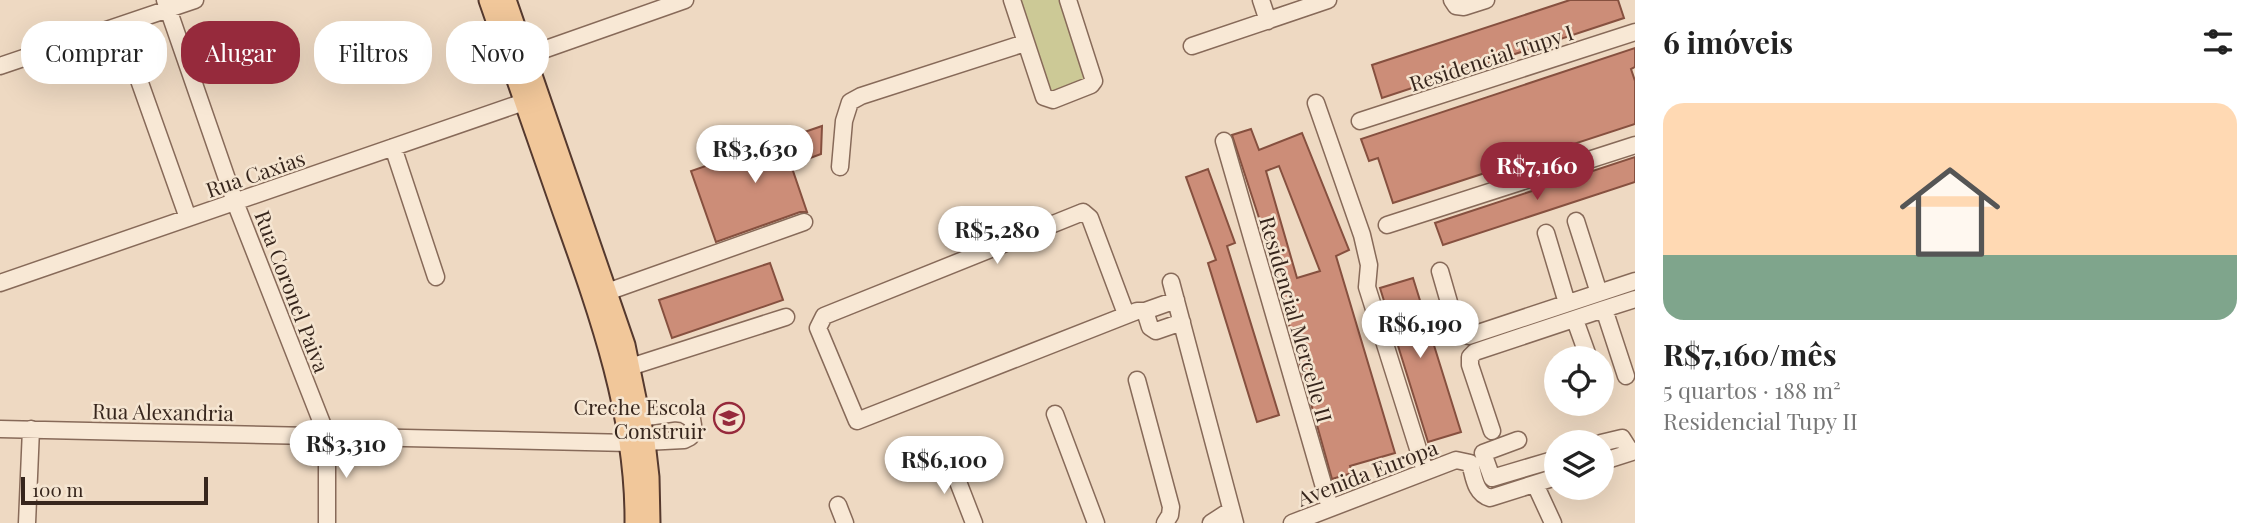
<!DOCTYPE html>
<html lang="pt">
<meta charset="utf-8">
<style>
:root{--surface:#fff;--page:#f2f2f2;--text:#222;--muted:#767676;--accent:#962a3c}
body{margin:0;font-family:"Playfair Display",serif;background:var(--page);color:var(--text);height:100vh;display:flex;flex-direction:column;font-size:26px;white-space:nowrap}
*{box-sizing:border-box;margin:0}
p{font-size:23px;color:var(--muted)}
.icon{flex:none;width:38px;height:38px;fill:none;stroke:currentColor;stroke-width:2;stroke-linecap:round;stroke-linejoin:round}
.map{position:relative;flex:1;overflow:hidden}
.drawer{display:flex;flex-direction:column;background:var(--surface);width:630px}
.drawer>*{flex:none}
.guide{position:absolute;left:21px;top:21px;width:665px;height:63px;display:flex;gap:14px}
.buttons{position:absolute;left:1544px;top:346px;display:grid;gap:14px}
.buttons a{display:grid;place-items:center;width:70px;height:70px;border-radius:50%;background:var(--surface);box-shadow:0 7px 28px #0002;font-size:35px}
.scale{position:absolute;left:21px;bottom:18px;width:187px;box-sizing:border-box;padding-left:7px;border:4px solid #37261d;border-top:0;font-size:19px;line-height:24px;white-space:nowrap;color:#37261d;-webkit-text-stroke:5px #f5e5d1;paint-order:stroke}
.price{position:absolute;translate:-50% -60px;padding:0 16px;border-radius:24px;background:#fff;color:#222;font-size:23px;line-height:46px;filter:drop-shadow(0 2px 4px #0008)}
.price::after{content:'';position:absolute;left:50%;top:42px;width:21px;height:16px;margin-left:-10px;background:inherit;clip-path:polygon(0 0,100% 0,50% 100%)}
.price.current{background:var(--accent);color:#fff}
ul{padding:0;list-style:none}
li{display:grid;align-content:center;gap:14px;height:371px;padding:0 28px}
li span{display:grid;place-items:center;height:217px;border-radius:21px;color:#555}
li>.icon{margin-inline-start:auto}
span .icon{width:126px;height:126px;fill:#fffc;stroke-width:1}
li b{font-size:30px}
h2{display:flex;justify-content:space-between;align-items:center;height:84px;padding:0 28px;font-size:30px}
.chip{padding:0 24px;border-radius:28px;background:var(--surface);box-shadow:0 7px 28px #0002;font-size:24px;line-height:63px}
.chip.current{background:var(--accent);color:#fff}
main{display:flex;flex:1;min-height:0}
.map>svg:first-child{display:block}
</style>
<main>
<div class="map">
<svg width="1635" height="523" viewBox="0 0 1635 523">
<rect width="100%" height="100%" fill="#eed9c2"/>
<path fill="#ccc996" d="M1018,0H1063L1088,80L1051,92Z"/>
<path fill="#cc8d78" stroke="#86503f" stroke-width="2" fill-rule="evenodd" d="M1570,0H1618L1624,18L1382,98L1372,65Z
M1635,48V67L1631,69L1635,81V124L1393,203L1378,158L1369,161L1361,139Z
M822,126L821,154L791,165L807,212H800L716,242L691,171Z
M1251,129L1259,150L1302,133L1349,250L1336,256L1395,453L1350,466L1352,473L1332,479L1261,224L1232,135ZM1279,166L1320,271L1297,278L1266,171Z
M1635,157V182L1443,245L1435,223Z
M1208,169L1235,243L1227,246L1279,415L1257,422L1208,263L1216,260L1186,177Z
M770,263L783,300L672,338L659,300Z
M1413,278L1461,432L1428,442L1380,288Z"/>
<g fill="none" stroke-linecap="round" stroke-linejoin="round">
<g stroke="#876a59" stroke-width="19">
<path id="minor" d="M165,0L235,202L327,436V523
M1012,0L1044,97L1053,100L1091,85L1094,81L1068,0
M1261,0L1268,21
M1452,0L1456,6L1464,7L1486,0
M1192,46L1328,0
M526,56L685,0
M0,66L195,0
M134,66L188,218
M1316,103L1362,235L1369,265L1367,287L1425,471
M1360,121L1635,32
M1224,141L1330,508
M393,147L436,277
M840,167L844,121L850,102L861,96L1025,43
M1576,221L1599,293
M1387,225L1635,145
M1546,233L1567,303
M1440,271L1457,330L1459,334L1469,336L1635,281
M1171,282L1235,523
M0,283L524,102
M607,292L804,222
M1145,311L1176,300
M1126,314L1090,218L1083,212L824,316L818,328L857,421L1137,311H1145L1150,327L1156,331L1182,322
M1575,320L1589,359
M630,367L786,317
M1626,376L1604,309L1635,299
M1137,380L1171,507L1170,515L1165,523
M1055,414L1096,523
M640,418L675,413L683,414L692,419L693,425L690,437L684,440L645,442
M0,429L630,443
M1492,431L1470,365V357L1475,352L1604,309
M1518,440L1483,453L1492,478L1556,459
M1601,443L1622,438L1631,452
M948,456L974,523
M1601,462L1635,451
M1535,484L1553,523
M838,505L845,523
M27,523L31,429
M1211,523L1231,510
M1292,523L1456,460L1470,463C1474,477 1475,494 1490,498L1556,477"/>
</g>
<g stroke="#55392e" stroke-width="23">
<path id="major" d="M489,0C514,71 538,142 563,212C599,313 636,415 635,523
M506,0L625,345L645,442L649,477L650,523"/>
</g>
<use href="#minor" stroke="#f8e8d5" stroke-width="16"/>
<use href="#major" stroke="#f1c79a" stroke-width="19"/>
</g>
<defs>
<g id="school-ring" transform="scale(1.575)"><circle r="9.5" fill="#f5e5d1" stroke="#962a3c" stroke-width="1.5"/><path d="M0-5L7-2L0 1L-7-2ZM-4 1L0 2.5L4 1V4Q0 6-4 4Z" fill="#962a3c"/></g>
</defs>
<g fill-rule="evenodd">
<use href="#school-ring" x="729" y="418"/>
</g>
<g text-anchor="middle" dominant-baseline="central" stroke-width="5" stroke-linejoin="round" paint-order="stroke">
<g font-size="21" fill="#37261d" stroke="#f5e5d1">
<text transform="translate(1491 57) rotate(-18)">Residencial Tupy I</text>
<text transform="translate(255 173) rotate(-19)">Rua Caxias</text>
<text transform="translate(293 291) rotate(69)">Rua Coronel Paiva</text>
<text transform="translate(1297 319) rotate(74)">Residencial Mercelle II</text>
<text transform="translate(163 411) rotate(1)">Rua Alexandria</text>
<text transform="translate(1367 472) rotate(-21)">Avenida Europa</text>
</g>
<g font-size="21" fill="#37261d" stroke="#f5e5d1" text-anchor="end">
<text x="706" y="406">Creche Escola<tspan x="706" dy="24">Construir</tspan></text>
</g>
</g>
</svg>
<div class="buttons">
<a><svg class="icon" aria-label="locate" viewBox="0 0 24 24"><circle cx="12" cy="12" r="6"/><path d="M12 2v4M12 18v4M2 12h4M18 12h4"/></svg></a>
<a><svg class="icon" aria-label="layers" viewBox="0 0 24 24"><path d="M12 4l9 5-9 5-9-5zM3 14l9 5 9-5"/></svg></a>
</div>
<div class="scale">100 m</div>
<b class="price" style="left:755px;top:185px">R$3,630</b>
<b class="price current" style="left:1537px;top:202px">R$7,160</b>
<b class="price" style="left:997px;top:266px">R$5,280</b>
<b class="price" style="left:1420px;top:360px">R$6,190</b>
<b class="price" style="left:346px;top:480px">R$3,310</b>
<b class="price" style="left:944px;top:496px">R$6,100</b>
<div class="guide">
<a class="chip">Comprar</a>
<a class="chip current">Alugar</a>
<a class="chip">Filtros</a>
<a class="chip">Novo</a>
</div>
</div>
<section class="drawer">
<h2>6 imóveis<svg class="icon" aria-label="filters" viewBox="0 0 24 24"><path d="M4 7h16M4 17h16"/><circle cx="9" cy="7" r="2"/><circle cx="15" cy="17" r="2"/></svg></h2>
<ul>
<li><span style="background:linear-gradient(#ffd9b3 70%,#7fa58c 0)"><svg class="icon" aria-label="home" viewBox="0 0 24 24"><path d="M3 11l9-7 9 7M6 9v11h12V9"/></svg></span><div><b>R$7,160/mês</b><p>5 quartos · 188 m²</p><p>Residencial Tupy II</p></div></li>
</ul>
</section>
</main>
